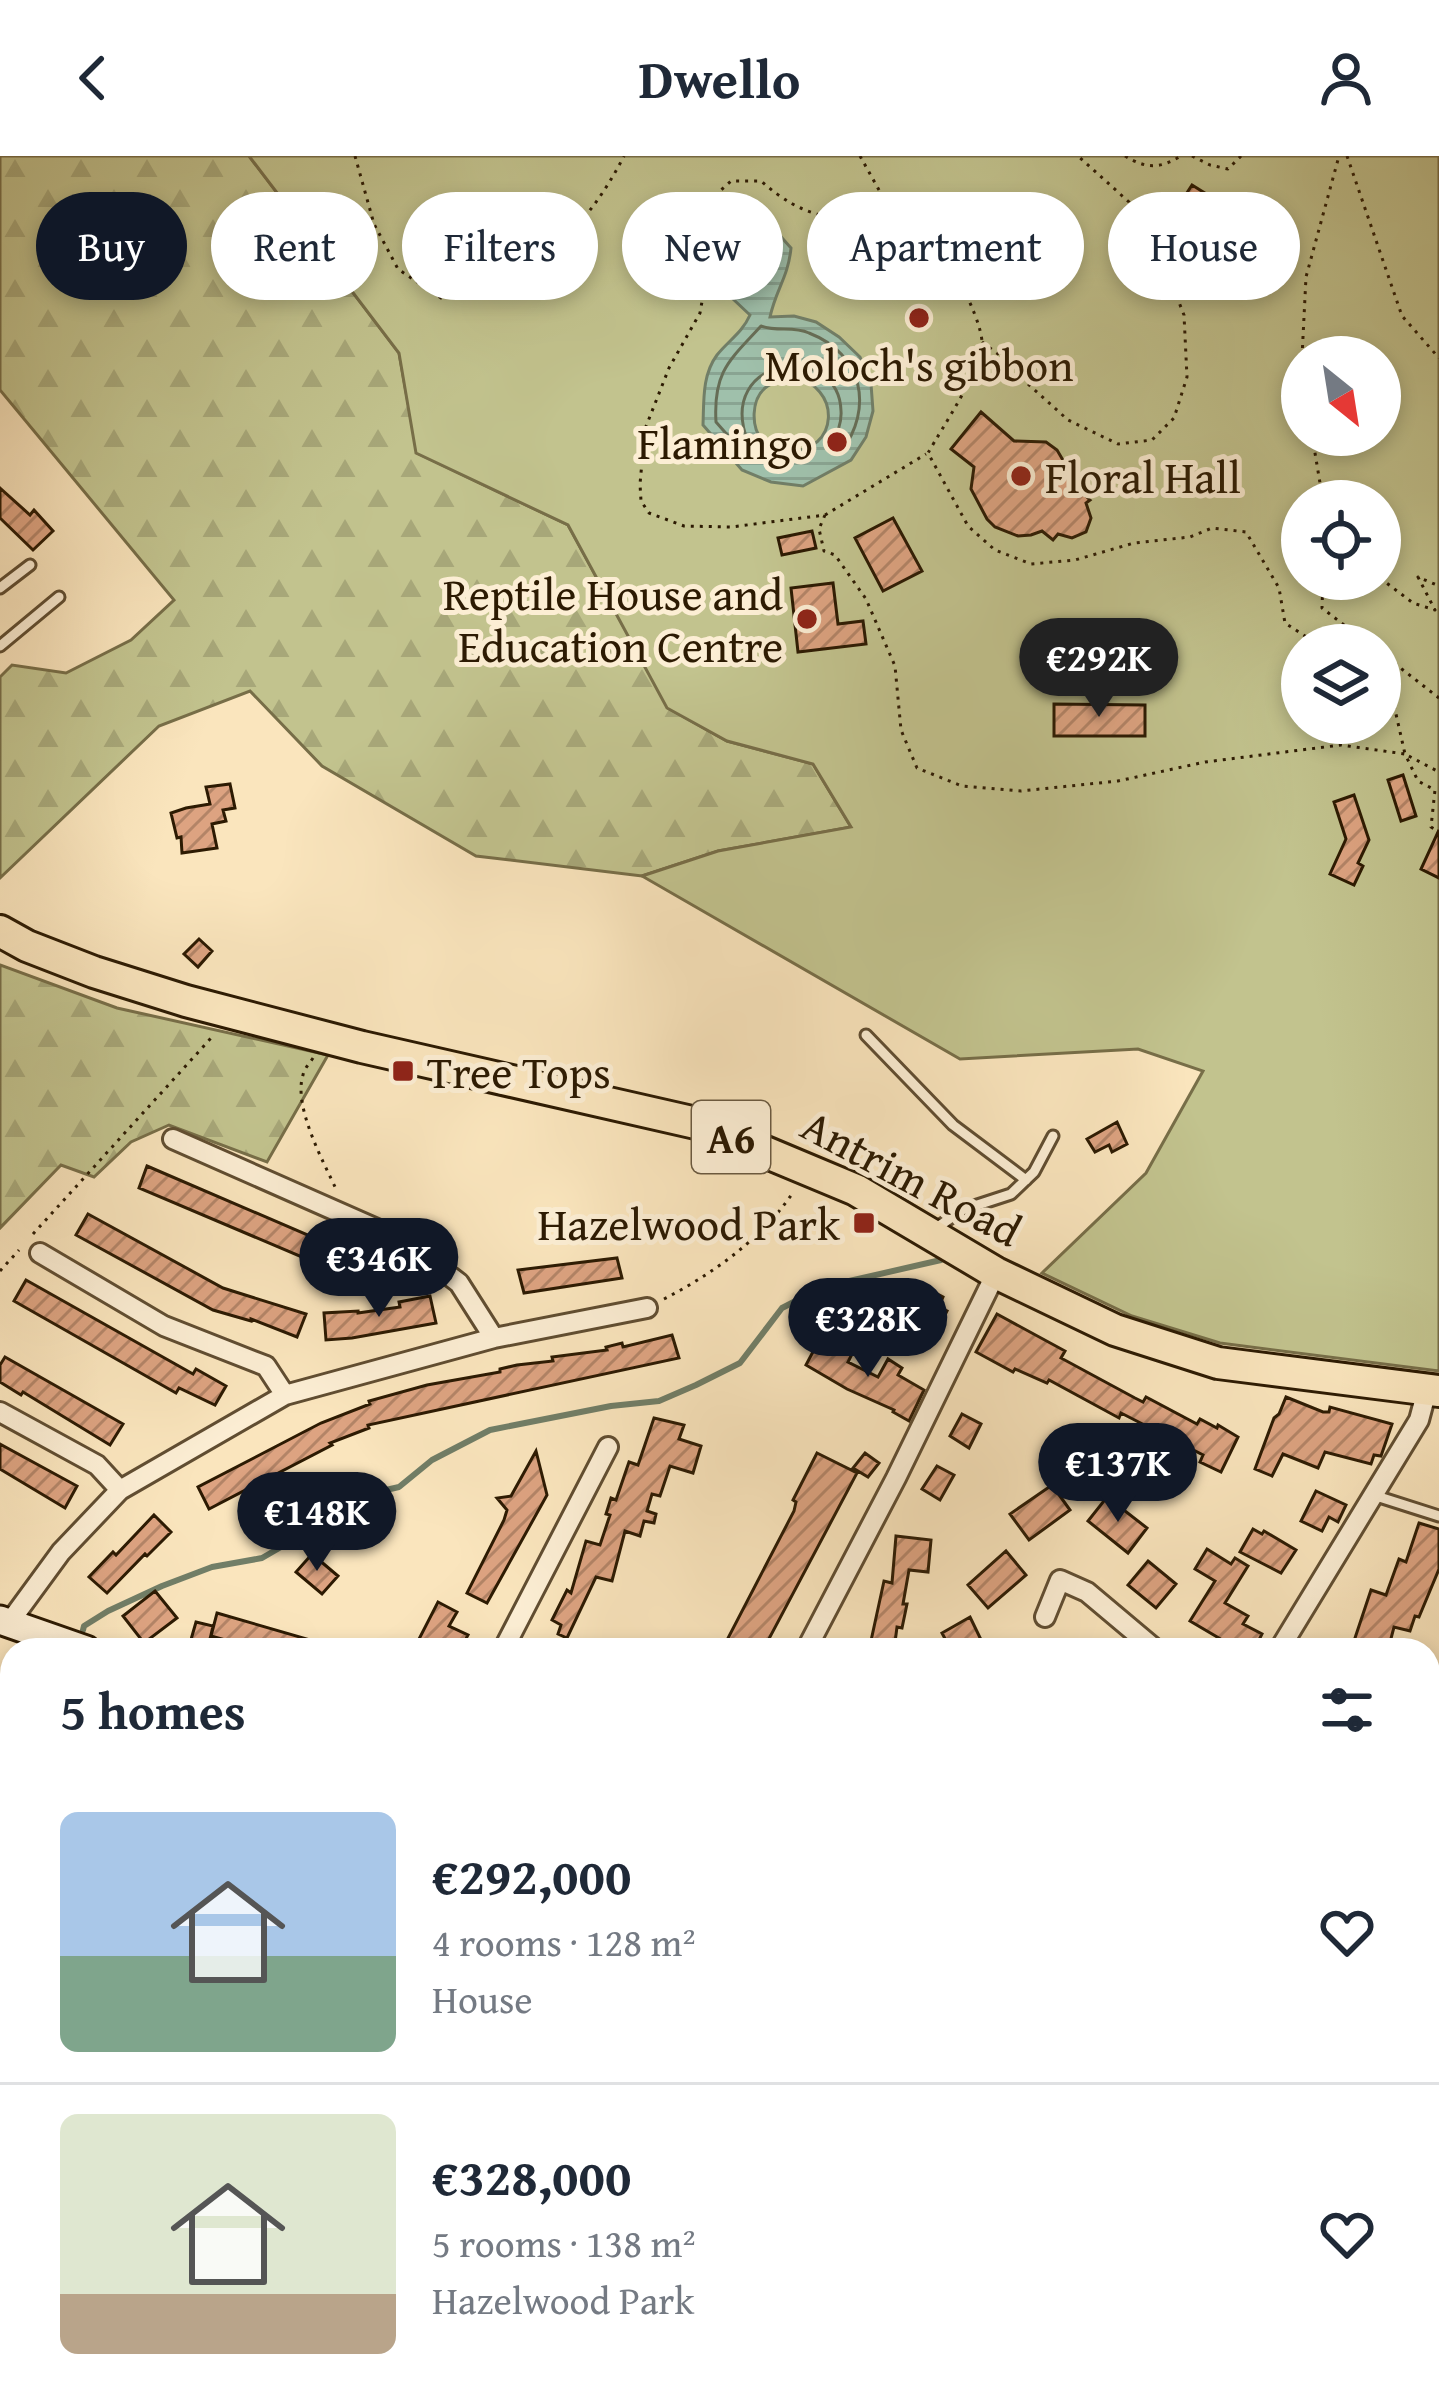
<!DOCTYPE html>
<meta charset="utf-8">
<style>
:root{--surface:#fff;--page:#f6f6f7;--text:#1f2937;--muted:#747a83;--line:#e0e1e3;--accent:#111827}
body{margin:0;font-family:"Gentium Book Plus",serif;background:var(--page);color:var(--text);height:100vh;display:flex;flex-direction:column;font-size:45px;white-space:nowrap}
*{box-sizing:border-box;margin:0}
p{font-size:39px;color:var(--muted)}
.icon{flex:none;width:66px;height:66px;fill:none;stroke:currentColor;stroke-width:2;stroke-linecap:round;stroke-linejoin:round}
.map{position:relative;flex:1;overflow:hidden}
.drawer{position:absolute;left:0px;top:1482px;width:1440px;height:771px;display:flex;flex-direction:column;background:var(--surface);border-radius:36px 36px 0 0;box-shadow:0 6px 18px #0003}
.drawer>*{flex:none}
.top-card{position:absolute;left:36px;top:36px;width:1368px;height:108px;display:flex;gap:24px}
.needle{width:78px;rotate:150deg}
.buttons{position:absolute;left:1281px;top:180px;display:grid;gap:24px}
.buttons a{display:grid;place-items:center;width:120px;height:120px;border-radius:50%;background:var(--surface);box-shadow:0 6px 18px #0003;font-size:60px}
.price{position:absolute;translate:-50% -102px;padding:0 27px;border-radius:42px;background:var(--accent);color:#fff;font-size:39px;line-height:78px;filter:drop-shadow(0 3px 6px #0008)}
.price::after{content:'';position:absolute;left:50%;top:72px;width:36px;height:27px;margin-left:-18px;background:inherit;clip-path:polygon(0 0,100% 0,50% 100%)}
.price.selected{background:#222;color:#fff}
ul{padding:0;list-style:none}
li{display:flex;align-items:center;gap:36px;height:300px;padding:0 60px}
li+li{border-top:3px solid var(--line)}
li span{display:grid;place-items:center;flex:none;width:336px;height:240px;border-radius:18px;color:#555}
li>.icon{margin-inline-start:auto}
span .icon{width:144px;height:144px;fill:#fffc;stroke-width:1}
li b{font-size:51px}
h2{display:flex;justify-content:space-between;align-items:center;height:144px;padding:0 60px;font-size:51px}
.chip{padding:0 42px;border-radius:54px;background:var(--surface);box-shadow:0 6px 18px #0003;font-size:42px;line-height:108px}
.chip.selected{background:var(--accent);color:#fff}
header{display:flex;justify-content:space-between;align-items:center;height:156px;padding:0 60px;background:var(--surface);font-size:54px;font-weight:700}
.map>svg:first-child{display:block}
</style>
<header><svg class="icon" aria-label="back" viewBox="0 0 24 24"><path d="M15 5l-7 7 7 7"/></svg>Dwello<svg class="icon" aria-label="person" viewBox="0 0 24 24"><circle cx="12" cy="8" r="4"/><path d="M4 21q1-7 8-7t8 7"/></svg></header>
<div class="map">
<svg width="1439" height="2251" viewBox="0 0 1439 2251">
<defs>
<pattern id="forest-firs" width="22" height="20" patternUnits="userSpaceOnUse" patternTransform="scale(3)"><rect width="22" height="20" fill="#c2c38e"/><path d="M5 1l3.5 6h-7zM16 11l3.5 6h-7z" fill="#a7a779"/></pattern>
<pattern id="water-rules" width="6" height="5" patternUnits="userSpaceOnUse" patternTransform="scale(3)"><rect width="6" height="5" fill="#9fc0ab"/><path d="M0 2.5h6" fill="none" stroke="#89a492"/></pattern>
<pattern id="building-hatch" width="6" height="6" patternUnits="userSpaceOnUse" patternTransform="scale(3)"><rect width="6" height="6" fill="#dda381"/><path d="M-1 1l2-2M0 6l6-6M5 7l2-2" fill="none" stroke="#b38467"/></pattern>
</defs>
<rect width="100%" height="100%" fill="#fae5bd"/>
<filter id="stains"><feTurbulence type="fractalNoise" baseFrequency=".00167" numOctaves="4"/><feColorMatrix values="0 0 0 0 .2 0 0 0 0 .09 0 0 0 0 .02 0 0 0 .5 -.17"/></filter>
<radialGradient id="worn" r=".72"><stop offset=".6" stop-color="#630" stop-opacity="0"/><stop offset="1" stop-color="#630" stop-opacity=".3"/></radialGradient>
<path fill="url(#forest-firs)" stroke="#776e48" stroke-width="3" d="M0,0H249L399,197L417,297L568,369L668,552L727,585L813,608L851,671L718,695L642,720L476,700L322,610L250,535L159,570L0,722V521L12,509L66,517L131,484L174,444L0,234Z
M0,809L117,852L328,899L267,1006L169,969L131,986L94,1021L61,1009L0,1072Z"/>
<path fill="#c2c38e" stroke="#776e48" stroke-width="3" fill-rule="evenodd" d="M249,0H1439V1215L1220,1187L1132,1160L1042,1117L1146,1017L1203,915L1138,893L960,903L642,720L718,695L851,671L813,608L727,585L667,552L568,369L416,297L399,197ZM1302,201H1380V279H1302ZM1302,345H1380V423H1302ZM1302,489H1380V567H1302Z
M0,1818L12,1821V2241H784L813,2251H0Z"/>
<path fill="url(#water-rules)" stroke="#717e67" stroke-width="3" fill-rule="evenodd" d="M750,63L775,74L791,92C788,122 776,133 770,161L794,160L816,166L839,181L860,201L871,228L873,255L866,281L851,304L803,330L771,326L742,314L703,269C704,245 702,219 717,199C729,184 742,177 750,159L733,143L719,98L729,76ZM750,86L760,88L768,95C770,108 767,114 758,123L746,118L738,102ZM791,221C843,228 840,298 787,295C776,294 770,292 762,284C751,271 751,244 765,232C772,226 782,224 791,221Z"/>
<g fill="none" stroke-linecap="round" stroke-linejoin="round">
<path stroke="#666d56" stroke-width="3" d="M761,170C777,176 793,170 809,177C863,198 874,252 841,296L835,297L831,291C836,281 842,267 841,255C839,185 714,199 748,286L745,292L738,291L716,266C713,215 730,204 761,170Z"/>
<path stroke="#717e67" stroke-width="6" d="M83,1474L84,1470L108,1455L162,1430L212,1411L262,1402L305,1377L338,1345L399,1331L432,1304L490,1274L611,1250L659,1245L696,1229L740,1207L782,1152L823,1131L941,1104"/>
</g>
<path fill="url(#building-hatch)" stroke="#2c1a02" stroke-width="3" d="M1192,29L1232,54L1210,88L1170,63Z
M981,256L1014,285L1046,286L1057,294L1067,311L1070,325L1090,344L1086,347L1091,362L1086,376L1072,382L1058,378L1053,384L1042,375L1031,379L1018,380L995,371L987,363L971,333L974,311L951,293Z
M0,332L30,359L34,354L53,375L33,394L0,362Z
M893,362L922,415L883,435L855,382Z
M812,375L816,392L782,399L778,382Z
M833,427L838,468L863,465L866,488L798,496L791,432Z
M1054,548L1145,549V580H1054Z
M1403,619L1416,660L1401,665L1388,624Z
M230,628L235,652L223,654L226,665L212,668L217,692L182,697L181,681L177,682L171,657L186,652L210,648L206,631Z
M1354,639L1369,684L1358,707L1363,710L1354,729L1330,718L1346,683L1334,646Z
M1439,674V722L1421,713Z
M199,783L212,795L198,811L184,798Z
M1117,966L1127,988L1112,996L1109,989L1095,996L1087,983Z
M147,1010L338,1092L322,1127L321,1109L139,1032Z
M88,1058L223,1132L306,1158L297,1181L251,1163V1165L213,1154L76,1079Z
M617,1102L622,1122L524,1137L518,1114Z
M26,1124L193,1218L196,1213L226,1230L215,1249L179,1232L176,1237L14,1145Z
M926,1132L943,1141L939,1151L947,1155L938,1173L910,1158L918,1141L921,1143Z
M430,1140L436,1167L352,1182L326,1184L324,1157L358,1155V1157L400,1151L399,1146Z
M997,1158L1065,1195L1061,1202L1135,1242L1143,1246L1146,1241L1197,1268L1200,1263L1217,1272L1218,1269L1238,1281L1221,1316L1200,1306L1203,1299L1121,1257L1119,1262L1049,1224L1047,1227L1015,1213L1013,1216L976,1196Z
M672,1179L679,1202L368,1269L369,1272L330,1287L332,1289L209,1353L198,1331L321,1267L370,1248L369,1245L427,1229L500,1216V1213L517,1209L553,1205L552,1201L607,1194L606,1191L622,1187L623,1191Z
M838,1184L854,1194L848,1206L878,1221L888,1203L902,1212L898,1219L924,1234L909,1265L893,1256L894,1254L847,1233L806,1209L816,1190L823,1194L825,1190L833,1194Z
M5,1201L123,1268L110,1289L23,1236L21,1239L0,1226V1209Z
M1286,1241L1323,1256H1329L1330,1251L1392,1268L1381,1300L1374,1299L1371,1308L1325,1296L1318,1312L1283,1298L1272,1320L1255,1313L1274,1262L1279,1258Z
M962,1258L981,1268L969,1292L950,1280Z
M654,1262L684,1269L679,1283L701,1290L693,1317L670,1310L660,1340L652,1338L647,1355L656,1358L654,1367L644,1365L640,1380L625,1375L612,1425L596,1421L567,1482L558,1478L561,1469L552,1464L567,1434L571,1437L586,1385L600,1389L610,1359L606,1358L611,1342L616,1344L629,1306L638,1309Z
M0,1288L77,1330L65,1352L0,1313Z
M536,1295L547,1339L487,1447L467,1437L504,1364L507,1354L497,1342L511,1340Z
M817,1297L857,1317L763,1494H746L727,1484L794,1355L796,1346L793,1344Z
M865,1297L879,1307L868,1321L853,1312Z
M937,1310L954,1319L940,1344L922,1333Z
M1052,1329L1070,1354L1029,1384L1010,1358Z
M1316,1335L1346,1349L1338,1366L1329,1361L1322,1375L1301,1365Z
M1107,1341L1147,1372L1128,1397L1088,1365Z
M154,1359L171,1376L147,1400L145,1398L107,1437L89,1421L113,1396L116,1399Z
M1419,1367L1439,1373V1413L1419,1461L1415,1460L1410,1475L1394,1471L1388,1494H1351L1371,1434L1386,1439L1399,1403L1406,1406Z
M1253,1373L1262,1378L1264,1375L1296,1394L1281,1417L1240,1396Z
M896,1380L931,1384L928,1416L909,1414L903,1448H907L902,1472L897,1471L894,1494H869L884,1425L892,1427Z
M1207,1393L1231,1408L1235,1402L1248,1410L1225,1447L1248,1460L1243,1468L1262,1478L1254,1494H1225L1229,1488L1190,1465L1215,1425L1195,1413Z
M1006,1395L1026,1419L988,1452L968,1429Z
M312,1398L338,1420L322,1438L296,1416Z
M1148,1405L1176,1428L1156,1452L1128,1429Z
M155,1435L177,1462L144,1487L123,1460Z
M438,1446L457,1456L449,1470L468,1479L460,1494H438L418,1485Z
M217,1457L331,1490L330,1494H261L211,1480Z
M970,1461L986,1494H951L942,1477Z
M196,1466L213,1470L208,1492L190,1487Z"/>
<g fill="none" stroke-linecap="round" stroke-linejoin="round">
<g stroke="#604d31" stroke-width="15">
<path id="lane" d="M0,432L30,409
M0,490L59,441
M866,879L953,969L1026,1024
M932,1075L962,1054L1011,1038L1034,1016L1053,980
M1373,1339L1439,1360"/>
</g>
<g stroke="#604d31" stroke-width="24">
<path id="street" d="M173,983L404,1085L459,1127L494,1182
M40,1097L164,1170L266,1210L285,1239
M0,1256L97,1309L120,1334
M1045,1461L1060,1424L1087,1436L1156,1494
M9,1467L61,1396L120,1334L285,1239L494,1182L647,1152
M503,1494L608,1291
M806,1494L896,1322L996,1117
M1279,1494L1419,1264L1427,1234
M1428,1985L1439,1989"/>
</g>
<g stroke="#2c1a02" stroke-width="33">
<path id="secondary" d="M0,1464L86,1494
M1428,1866L1439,1867"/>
</g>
<g stroke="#2c1a02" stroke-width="36">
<path id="primary" d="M0,775L27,790L94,816L186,845L362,891L696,967L856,1034L996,1117L1115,1174L1218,1207L1439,1235"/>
</g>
<g stroke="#2c1a02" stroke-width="42">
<path id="highway" d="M0,1689L12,1696
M0,1746L12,1753
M1428,2212L1439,2211
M1137,2241L1210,2251"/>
</g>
<path stroke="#2c1a02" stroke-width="3" stroke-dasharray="3 6" stroke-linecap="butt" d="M355,0L374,68L398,113L441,142C528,130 585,76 624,0
M860,0L893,59C901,62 913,65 919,69C941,85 981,159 982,186C982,213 942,272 928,297L968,370L995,394L1031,408L1075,404L1134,387L1190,381L1212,372L1246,376L1279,432L1285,467L1319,489
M1125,0C1147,13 1159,13 1181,0
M1192,0L1210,9L1228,13L1241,0
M1347,0L1402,160L1439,202
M891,59C836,67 804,63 761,25H731L708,46L697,67L695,99L704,134L700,157L669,212L645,273L640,328L641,345L649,357L684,370L731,371L825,359L926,298
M982,186L1013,209L1029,229L1068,264L1118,288L1152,284L1174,262L1187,221L1184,159L1165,111L1129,46L1078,0
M1302,201L1306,121L1339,0
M1302,211V220
M1312,279L1323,345
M825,359L819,373L824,395L835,399L866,443L895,510L901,574L917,612L962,630L1021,635L1118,625L1205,606L1341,589L1405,598L1418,625L1435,634L1431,671L1439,676
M1380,422L1413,447L1435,454L1418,421L1439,430
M1323,423L1322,452L1370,489
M1380,496L1439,542
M1380,529L1391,536L1405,598L1439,616
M313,902C309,908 304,913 303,919C293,950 323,1005 336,1033
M33,1078L212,881
M0,1115L19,1094
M664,1143C714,1117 763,1082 794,1035
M0,1839L12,1844
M676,2241L690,2251"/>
<use href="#lane" stroke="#fceed4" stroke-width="9"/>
<use href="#street" stroke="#fceed4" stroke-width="18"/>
<use href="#secondary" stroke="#fceed4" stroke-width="27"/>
<use href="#primary" stroke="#fae5bd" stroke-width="30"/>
<use href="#highway" stroke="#fae5bd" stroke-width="36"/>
</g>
<g fill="#8f2418" stroke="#fceed4" stroke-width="4.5">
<circle cx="919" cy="162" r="12"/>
<circle cx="837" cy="286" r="12"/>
<circle cx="1021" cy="320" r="12"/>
<circle cx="807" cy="463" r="12"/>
<rect x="391" y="903" width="24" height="24" rx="6"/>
<rect x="852" y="1055" width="24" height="24" rx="6"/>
</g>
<g text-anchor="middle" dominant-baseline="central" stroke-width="10" stroke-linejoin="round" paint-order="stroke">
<rect fill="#fceed4" stroke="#6a5a41" stroke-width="3" x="692" y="945" width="78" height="72" rx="9"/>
<g font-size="42" font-weight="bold" fill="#2c1a02">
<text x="731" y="981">A6</text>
</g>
<g font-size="45" fill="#2c1a02" stroke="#fceed4" text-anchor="end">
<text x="919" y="208" text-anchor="middle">Moloch's gibbon</text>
<text x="813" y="286">Flamingo</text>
<text x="1045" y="320" text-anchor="start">Floral Hall</text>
<text x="783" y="437">Reptile House and<tspan x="783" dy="52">Education Centre</tspan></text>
<text x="427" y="915" text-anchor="start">Tree Tops</text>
<text x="840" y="1067">Hazelwood Park</text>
</g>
<g font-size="45" fill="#2c1a02" stroke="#fceed4">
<text transform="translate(912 1021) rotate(28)">Antrim Road</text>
</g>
</g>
<rect width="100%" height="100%" filter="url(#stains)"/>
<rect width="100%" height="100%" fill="url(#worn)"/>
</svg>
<div class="buttons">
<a><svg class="needle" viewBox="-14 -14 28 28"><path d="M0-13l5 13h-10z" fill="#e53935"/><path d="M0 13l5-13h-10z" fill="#747a83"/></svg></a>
<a><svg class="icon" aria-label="locate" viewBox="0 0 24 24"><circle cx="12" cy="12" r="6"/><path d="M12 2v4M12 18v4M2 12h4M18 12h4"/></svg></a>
<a><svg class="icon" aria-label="layers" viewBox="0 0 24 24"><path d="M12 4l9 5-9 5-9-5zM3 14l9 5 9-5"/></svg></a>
</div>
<b class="price selected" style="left:1099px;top:564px">€292K</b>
<b class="price" style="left:379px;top:1164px">€346K</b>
<b class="price" style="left:868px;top:1224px">€328K</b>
<b class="price" style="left:1118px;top:1369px">€137K</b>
<b class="price" style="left:317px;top:1418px">€148K</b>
<div class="top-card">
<a class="chip selected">Buy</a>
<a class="chip">Rent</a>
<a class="chip">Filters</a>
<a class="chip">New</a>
<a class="chip">Apartment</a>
<a class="chip">House</a>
</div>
<section class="drawer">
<h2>5 homes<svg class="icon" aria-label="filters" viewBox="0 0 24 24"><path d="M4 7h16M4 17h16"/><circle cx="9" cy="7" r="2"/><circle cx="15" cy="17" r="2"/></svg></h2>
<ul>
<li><span style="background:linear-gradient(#a9c7e8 60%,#7fa58c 0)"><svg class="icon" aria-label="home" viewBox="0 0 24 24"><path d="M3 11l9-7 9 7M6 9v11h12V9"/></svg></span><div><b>€292,000</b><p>4 rooms · 128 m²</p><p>House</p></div><svg class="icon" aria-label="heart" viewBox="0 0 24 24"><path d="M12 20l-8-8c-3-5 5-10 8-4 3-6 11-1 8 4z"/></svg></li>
<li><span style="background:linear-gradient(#dfe7d0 75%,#b9a48a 0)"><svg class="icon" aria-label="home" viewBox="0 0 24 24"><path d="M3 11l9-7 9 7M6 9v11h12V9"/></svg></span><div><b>€328,000</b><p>5 rooms · 138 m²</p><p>Hazelwood Park</p></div><svg class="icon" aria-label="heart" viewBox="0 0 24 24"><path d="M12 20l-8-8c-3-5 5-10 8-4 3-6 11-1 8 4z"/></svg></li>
</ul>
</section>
</div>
